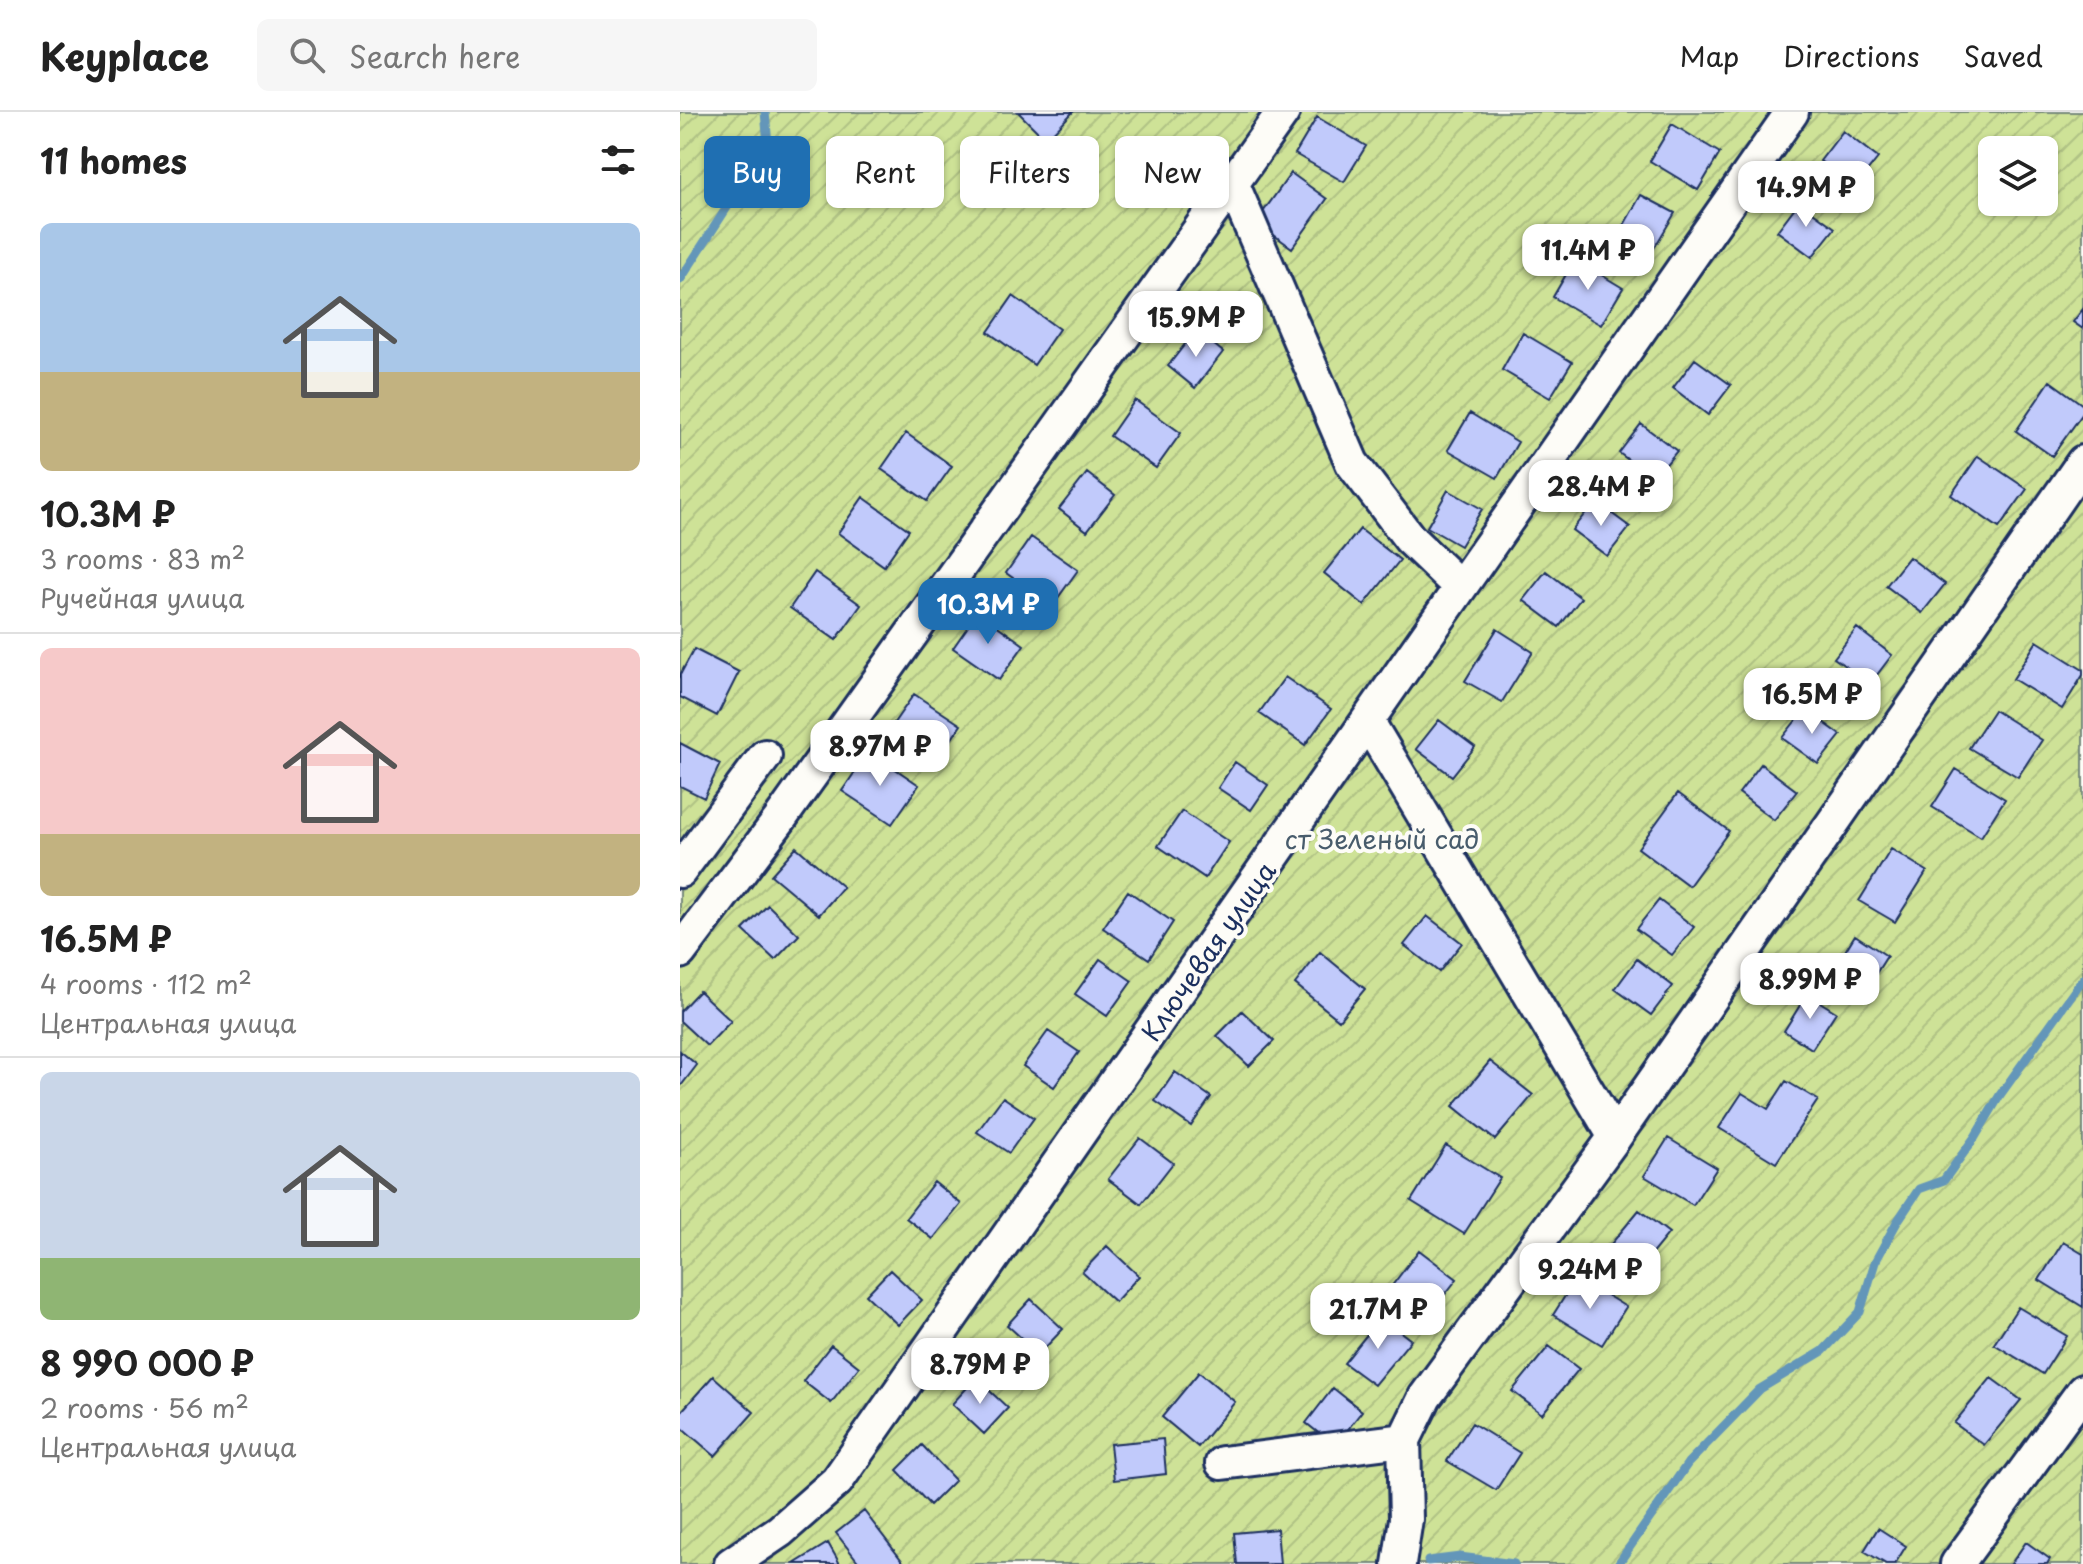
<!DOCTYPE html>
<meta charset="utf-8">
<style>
:root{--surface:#fff;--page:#f6f6f6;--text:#222;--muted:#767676;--line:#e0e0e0;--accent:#1f6fb2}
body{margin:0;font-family:"Playpen Sans",sans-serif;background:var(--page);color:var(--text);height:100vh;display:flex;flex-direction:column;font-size:30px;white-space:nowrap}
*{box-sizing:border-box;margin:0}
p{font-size:26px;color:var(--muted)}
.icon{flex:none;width:44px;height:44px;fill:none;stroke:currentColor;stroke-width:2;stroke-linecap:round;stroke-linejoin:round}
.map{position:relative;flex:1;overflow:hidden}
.details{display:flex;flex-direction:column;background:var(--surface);width:680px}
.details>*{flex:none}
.guide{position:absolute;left:24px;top:24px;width:760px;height:72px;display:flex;gap:16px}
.fabs{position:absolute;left:1298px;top:24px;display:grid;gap:16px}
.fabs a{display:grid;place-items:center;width:80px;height:80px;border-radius:12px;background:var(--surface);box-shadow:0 2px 6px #0004;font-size:40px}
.price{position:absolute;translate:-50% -68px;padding:0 18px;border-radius:16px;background:#fff;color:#222;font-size:26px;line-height:52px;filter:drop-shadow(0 2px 4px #0008)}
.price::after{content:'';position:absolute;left:50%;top:48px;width:24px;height:18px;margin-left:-12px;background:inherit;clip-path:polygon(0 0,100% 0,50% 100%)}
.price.on{background:var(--accent);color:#fff}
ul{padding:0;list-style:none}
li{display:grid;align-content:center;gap:16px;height:424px;padding:0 40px}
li+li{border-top:2px solid var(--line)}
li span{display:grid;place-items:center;height:248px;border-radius:12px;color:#555}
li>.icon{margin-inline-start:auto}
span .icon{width:144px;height:144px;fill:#fffc;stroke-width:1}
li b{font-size:34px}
h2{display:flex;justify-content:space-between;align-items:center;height:96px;padding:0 40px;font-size:34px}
.chip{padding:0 28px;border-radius:12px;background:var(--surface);box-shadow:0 2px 6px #0004;font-size:28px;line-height:72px}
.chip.on{background:var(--accent);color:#fff}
header{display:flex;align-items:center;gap:48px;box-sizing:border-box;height:112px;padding:0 40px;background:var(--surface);border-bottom:2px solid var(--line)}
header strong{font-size:38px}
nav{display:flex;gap:44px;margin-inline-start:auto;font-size:28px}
.search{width:560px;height:72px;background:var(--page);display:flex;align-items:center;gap:20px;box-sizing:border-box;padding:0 28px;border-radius:12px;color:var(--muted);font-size:30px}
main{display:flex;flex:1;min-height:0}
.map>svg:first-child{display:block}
</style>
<header>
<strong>Keyplace</strong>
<div class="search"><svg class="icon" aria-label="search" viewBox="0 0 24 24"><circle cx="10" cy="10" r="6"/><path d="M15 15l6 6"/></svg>Search here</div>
<nav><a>Map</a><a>Directions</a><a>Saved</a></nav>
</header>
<main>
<section class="details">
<h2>11 homes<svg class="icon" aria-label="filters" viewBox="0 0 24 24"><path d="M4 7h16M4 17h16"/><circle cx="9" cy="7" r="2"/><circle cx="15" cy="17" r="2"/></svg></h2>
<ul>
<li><span style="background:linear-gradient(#a9c7e8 60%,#c2b280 0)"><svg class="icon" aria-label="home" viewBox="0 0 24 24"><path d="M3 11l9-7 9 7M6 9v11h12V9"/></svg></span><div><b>10.3M ₽</b><p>3 rooms · 83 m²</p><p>Ручейная улица</p></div></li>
<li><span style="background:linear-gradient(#f6c9c9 75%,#c2b280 0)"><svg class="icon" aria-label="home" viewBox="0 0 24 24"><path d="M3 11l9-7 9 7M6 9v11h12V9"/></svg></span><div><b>16.5M ₽</b><p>4 rooms · 112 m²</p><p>Центральная улица</p></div></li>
<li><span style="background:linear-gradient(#c9d6e8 75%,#8fb573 0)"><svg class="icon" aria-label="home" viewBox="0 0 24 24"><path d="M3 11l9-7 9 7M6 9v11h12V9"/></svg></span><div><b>8 990 000 ₽</b><p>2 rooms · 56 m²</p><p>Центральная улица</p></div></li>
</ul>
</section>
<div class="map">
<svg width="1403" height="1452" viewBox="0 0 1403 1452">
<defs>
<pattern id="garden-furrows" width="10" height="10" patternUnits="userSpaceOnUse" patternTransform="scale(2)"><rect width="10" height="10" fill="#cee297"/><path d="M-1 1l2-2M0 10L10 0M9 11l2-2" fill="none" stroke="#b0c285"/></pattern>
</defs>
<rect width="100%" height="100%" fill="#fdfcf7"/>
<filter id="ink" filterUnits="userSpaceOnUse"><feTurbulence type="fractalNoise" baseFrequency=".0125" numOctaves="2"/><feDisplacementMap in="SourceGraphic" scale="16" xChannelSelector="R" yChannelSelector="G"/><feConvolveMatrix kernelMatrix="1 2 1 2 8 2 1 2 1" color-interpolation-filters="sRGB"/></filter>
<g filter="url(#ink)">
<path fill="url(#garden-furrows)" stroke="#74887a" stroke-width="2" fill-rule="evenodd" d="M0,0H1403V1452H0ZM1312,38H1364V90H1312Z"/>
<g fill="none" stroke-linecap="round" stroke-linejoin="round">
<path stroke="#6496b9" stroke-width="9" d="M0,168L88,32L85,0
M748,1449L780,1445L834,1452
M938,1452L1008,1351L1080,1277L1143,1239L1180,1200L1195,1150L1217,1110L1239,1077L1264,1068L1295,1025L1320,983L1403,867"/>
</g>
<path fill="#c1cafb" stroke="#1b2f5e" stroke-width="2" d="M338,0H393L366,28Z
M637,5L686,34L664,70L615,42Z
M992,12L1040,41L1018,78L970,49Z
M1163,19L1198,46L1175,75L1140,49Z
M611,61L647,87L612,136L576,110Z
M961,83L995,101L973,138L940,120Z
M1119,90L1155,116L1132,145L1097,119Z
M895,147L943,176L921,213L873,185Z
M333,184L379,217L354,253L308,220Z
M1403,197V217L1393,210Z
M516,218L543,240L515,276L488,254Z
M843,221L892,250L870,286L822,258Z
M1015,247L1051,273L1028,303L993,276Z
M1370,269L1403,293V301L1372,344L1336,319Z
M455,288L501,321L476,356L430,324Z
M790,301L838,330L817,366L768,338Z
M961,312L997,339L974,367L939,341Z
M226,321L272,354L247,389L201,357Z
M1298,344L1347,377L1319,416L1271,383Z
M407,361L435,383L407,419L379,397Z
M768,378L802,397L780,434L747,415Z
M183,385L229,418L204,454L158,421Z
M915,389L950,415L927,444L892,418Z
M680,417L720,448L684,493L644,461Z
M351,425L398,458L372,494L326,461Z
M1229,445L1265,472L1242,501L1206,474Z
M866,459L901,486L879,515L843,488Z
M135,460L181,493L156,528L110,496Z
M298,500L344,533L319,568L273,536Z
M1177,516L1212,543L1190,572L1154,546Z
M817,517L853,540L822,590L785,569Z
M1357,529L1403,558V563L1382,597L1333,567Z
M14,537L59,560L37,604L0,585V563Z
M605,565L651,597L625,633L579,601Z
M234,582L281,613L257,649L209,618Z
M1125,597L1161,623L1138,652L1102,626Z
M1314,598L1362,628L1338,665L1289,636Z
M759,608L795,635L772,664L736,637Z
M0,631L40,652L24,686L0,674Z
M189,639L239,673L212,712L162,679Z
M555,650L588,673L571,698L538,676Z
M1081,652L1117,679L1094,708L1059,681Z
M1276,657L1325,687L1301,725L1252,695Z
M998,681L1049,719L1009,774L958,736Z
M502,699L549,730L525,766L478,734Z
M116,735L163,775L139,803L91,763Z
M1211,737L1247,759L1215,810L1179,789Z
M448,779L493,810L469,847L423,816Z
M979,788L1014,815L992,843L956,817Z
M88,793L119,823L95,848L63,818Z
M747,804L782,831L759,860L724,833Z
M1175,823L1207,844L1183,882L1151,862Z
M640,840L685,877L659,908L615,872Z
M420,847L452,869L427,904L395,882Z
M957,847L993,874L971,903L935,877Z
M19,879L51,909L27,934L0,909V899Z
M1127,882L1156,900L1132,937L1104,919Z
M562,899L594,929L569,954L537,924Z
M368,919L399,940L374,975L343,954Z
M0,939L17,953L0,975Z
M810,949L853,983L815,1028L773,994Z
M495,960L531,985L511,1014L475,989Z
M1106,969L1138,988L1096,1051L1039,1016L1062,981L1088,997Z
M323,985L354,1006L329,1041L297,1020Z
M460,1026L493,1051L461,1092L428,1067Z
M988,1026L1037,1056L1013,1093L964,1064Z
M766,1033L820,1066L784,1122L731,1089Z
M254,1070L281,1092L253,1127L226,1106Z
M959,1098L989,1121L952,1166L922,1143Z
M1383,1130L1403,1142V1195L1359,1168Z
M427,1134L459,1164L435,1190L402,1160Z
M739,1138L777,1167L749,1203L711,1175Z
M210,1158L242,1188L218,1213L186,1183Z
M897,1165L946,1195L922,1233L873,1203Z
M351,1187L383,1217L359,1242L327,1213Z
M1338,1195L1387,1224L1363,1262L1314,1232Z
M701,1205L731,1228L694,1273L664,1251Z
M151,1233L179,1255L151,1291L123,1269Z
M869,1234L899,1257L862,1302L832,1279Z
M519,1260L555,1290L518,1335L482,1305Z
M33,1264L74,1300L35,1344L0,1314V1301Z
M296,1266L328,1296L304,1322L272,1292Z
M1311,1266L1341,1288L1304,1333L1274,1311Z
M653,1276L682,1299L655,1334L626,1311Z
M792,1311L840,1341L816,1378L767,1349Z
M483,1327L486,1362L434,1368L430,1332Z
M242,1333L275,1368L250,1393L217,1358Z
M184,1399L223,1450L221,1452H180L156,1421Z
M1198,1416L1226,1434L1215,1452H1206L1184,1439Z
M597,1417L600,1452H557L554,1421Z
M1346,1430L1370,1447L1367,1452H1331Z
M148,1431L160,1452H114Z"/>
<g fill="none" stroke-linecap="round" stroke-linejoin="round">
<g stroke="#1b2f5e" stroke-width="38">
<path id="minor" d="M553,73L672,351L730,427L779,474
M688,610L935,1025
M0,759L85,644
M0,840L100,707L603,0
M542,1351L724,1328
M51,1452L100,1419L157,1369L1112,0
M719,1452L726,1407L724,1328L745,1285L935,1025L1403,350
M1277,1452L1403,1279"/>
</g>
<use href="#minor" stroke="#fdfcf7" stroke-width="32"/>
</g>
</g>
<g text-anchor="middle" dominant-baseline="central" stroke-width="8" stroke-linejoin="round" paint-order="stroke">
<g font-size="26" fill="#485c6c" stroke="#fdfcf7">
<text x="702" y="726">ст Зеленый сад</text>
</g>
<g font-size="26" fill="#1b2f5e" stroke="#fdfcf7">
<text transform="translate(528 839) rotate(-55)">Ключевая улица</text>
</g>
</g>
</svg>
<div class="fabs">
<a><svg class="icon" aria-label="layers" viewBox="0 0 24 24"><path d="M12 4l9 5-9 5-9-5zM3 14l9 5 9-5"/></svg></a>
</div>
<b class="price" style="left:1126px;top:117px">14.9M ₽</b>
<b class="price" style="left:908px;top:180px">11.4M ₽</b>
<b class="price" style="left:516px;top:247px">15.9M ₽</b>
<b class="price" style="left:921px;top:416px">28.4M ₽</b>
<b class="price on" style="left:308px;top:534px">10.3M ₽</b>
<b class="price" style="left:1132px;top:624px">16.5M ₽</b>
<b class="price" style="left:200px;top:676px">8.97M ₽</b>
<b class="price" style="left:1130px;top:909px">8.99M ₽</b>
<b class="price" style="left:910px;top:1199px">9.24M ₽</b>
<b class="price" style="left:698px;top:1239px">21.7M ₽</b>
<b class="price" style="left:300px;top:1294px">8.79M ₽</b>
<div class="guide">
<a class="chip on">Buy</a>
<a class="chip">Rent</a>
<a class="chip">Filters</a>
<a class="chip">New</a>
</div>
</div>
</main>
